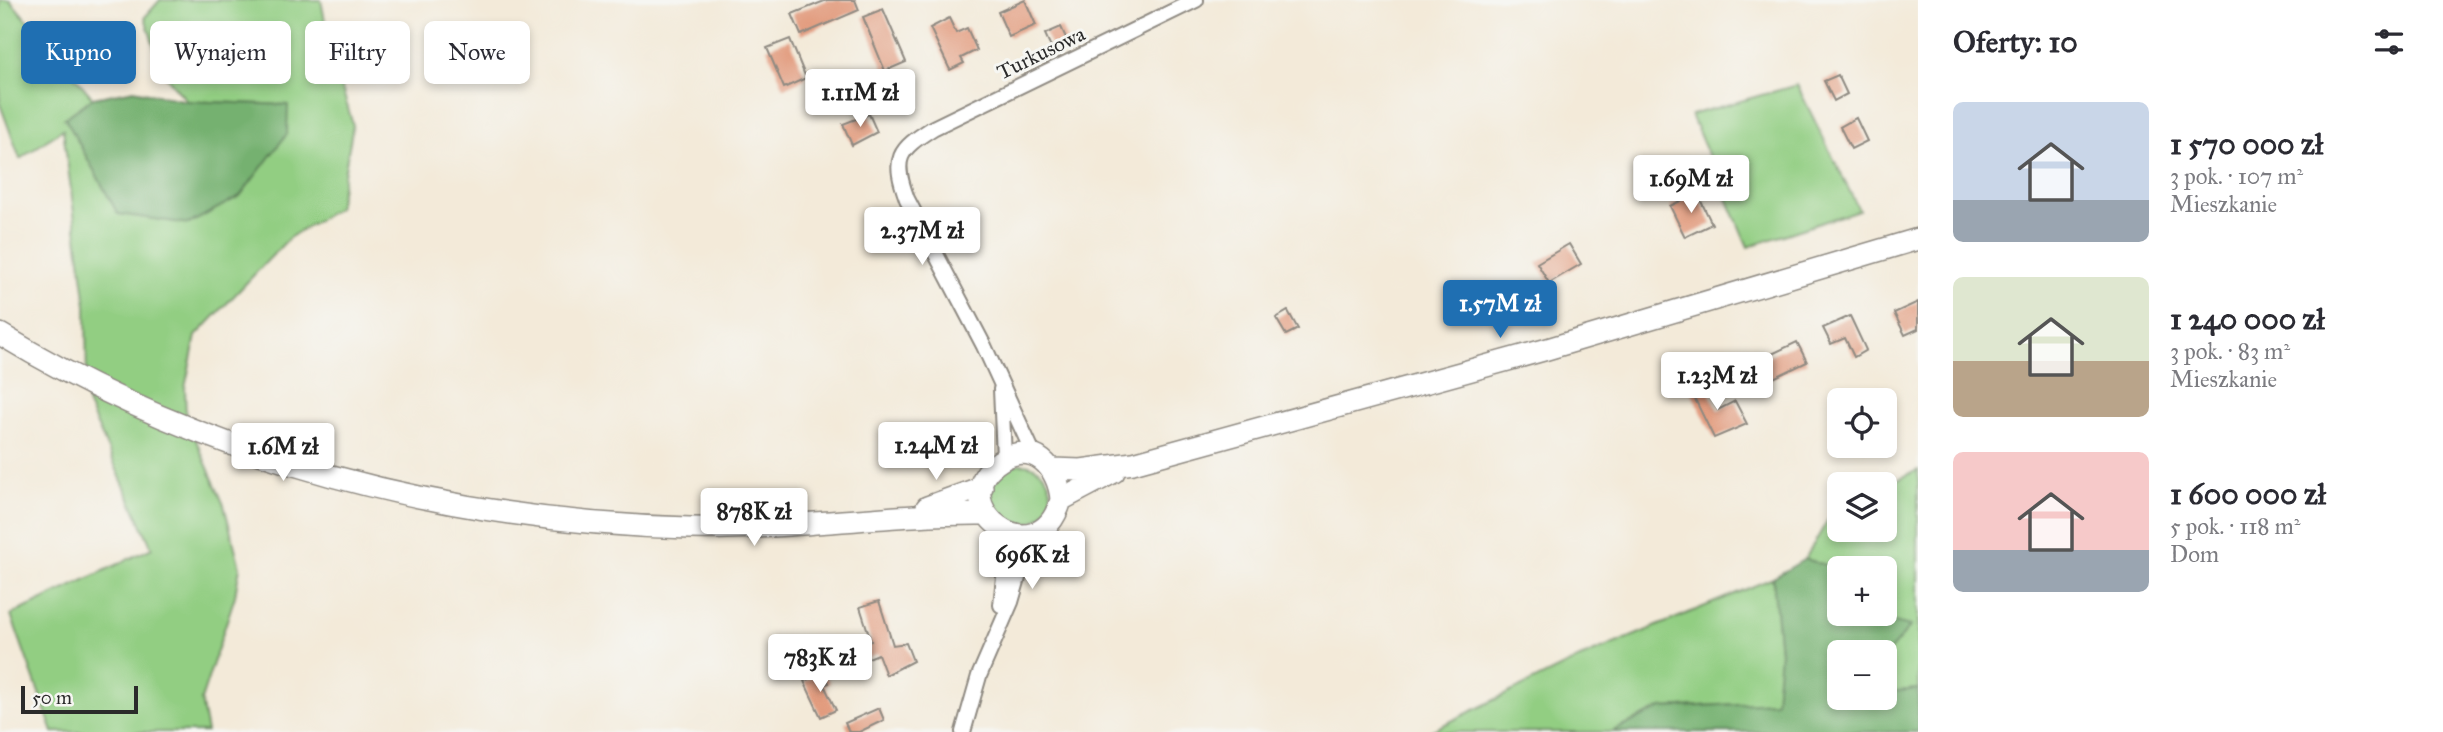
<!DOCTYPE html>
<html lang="pl">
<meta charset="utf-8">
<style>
:root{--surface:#fff;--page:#f2f2f3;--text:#2b2b33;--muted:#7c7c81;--accent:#1f6fb2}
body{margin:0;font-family:"IM FELL Great Primer",serif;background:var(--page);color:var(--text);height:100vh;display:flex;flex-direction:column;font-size:26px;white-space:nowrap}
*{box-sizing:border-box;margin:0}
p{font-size:23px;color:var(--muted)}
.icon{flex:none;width:38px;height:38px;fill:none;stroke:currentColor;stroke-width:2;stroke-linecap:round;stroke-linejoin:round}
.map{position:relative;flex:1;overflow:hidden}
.details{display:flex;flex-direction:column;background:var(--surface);width:525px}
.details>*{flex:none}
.hud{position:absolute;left:21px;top:21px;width:665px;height:63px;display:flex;gap:14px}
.tools{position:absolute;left:1827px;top:388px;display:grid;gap:14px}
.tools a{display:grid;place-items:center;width:70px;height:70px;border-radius:10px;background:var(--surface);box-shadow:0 4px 10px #0003;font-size:35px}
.scale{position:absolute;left:21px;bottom:18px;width:117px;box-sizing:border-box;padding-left:7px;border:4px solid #2b2b2b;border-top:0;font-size:19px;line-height:24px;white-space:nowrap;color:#2b2b2b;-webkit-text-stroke:5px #f6f6f2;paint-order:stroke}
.price{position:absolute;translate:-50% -60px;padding:0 16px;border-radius:7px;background:#fff;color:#222;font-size:23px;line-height:46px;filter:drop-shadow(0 2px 4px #0008)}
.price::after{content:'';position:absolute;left:50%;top:42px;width:21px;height:16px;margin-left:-10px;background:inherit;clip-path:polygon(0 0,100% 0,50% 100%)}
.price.active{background:var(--accent);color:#fff}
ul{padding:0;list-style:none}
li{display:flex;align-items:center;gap:21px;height:175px;padding:0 35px}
li span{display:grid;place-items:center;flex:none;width:196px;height:140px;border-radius:10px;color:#555}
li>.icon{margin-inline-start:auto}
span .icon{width:84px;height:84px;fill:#fffc;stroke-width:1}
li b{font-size:30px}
h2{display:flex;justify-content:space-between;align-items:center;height:84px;padding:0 35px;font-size:30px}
.pill{padding:0 24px;border-radius:10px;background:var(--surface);box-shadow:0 4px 10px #0003;font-size:24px;line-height:63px}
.pill.active{background:var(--accent);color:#fff}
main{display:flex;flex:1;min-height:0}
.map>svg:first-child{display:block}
</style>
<main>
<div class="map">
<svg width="1918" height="732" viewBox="0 0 1918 732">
<rect width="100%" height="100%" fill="#f6f6f2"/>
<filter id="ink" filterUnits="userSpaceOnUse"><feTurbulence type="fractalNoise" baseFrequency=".0143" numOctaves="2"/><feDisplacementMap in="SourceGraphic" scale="14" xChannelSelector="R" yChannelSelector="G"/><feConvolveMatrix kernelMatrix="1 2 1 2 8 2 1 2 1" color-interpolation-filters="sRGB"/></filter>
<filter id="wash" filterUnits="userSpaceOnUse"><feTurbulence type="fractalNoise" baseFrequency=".00686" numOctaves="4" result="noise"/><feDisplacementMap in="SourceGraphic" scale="28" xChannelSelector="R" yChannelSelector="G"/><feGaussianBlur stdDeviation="1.57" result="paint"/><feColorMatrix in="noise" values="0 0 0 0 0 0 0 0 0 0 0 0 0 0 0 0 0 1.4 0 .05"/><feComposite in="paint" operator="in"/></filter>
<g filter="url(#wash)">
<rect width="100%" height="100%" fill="#f3ead9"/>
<path fill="#92ce82" stroke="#5e7c56" stroke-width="2" d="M0,0H10L93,98L65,118L288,105L187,101L162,72L145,17L160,0H321L331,52L353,125L338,208L289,238L196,336L185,388L186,417L224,505L240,567L235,596L201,700L207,732H53L11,615L152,548L87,403L86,305L63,129L20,159L0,104Z
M1797,85L1859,210L1748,247L1691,115Z
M991 494a30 30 0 1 1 60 0a30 30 0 1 1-60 0Z
M1918,470V689L1889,692L1885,677V656L1910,626L1859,614H1885V569H1839L1805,559L1829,518L1839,512V530H1885V485Z
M1773,578L1780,652L1777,702L1661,708L1611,732H1429L1580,658Z"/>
<path fill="#75b170" stroke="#506e4e" stroke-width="2" d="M134,90L187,101L288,105L287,134L240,196L189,224L118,214L65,118L93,98Z
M1805,559L1839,569V614H1859L1911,626L1885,656V653H1839V698H1885V677L1889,692L1918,689V732H1611L1661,708L1776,702L1780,652L1773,578Z"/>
<g id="blocks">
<path fill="#e29b7e" d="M827,0H855L859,10L801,35L792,14Z
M1025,0L1036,25L1009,37L998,12Z
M883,9L906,62L885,71L863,17Z
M949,18L956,33L967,28L977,50L961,58L964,63L950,70L930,28Z
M1061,27L1067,40L1051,47L1045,34Z
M790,39L806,78L784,88L767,48Z
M1838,75L1847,94L1834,101L1824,81Z
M869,114L877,132L852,145L843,124Z
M1856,118L1867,141L1851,149L1840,127Z
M1697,193L1712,224L1685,237L1670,206Z
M1569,244L1581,264L1549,283L1537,263Z
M1918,302V329L1905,335L1894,313Z
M1288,311L1298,329L1286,335L1276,318Z
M1850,316L1866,350L1854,357L1845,338L1831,344L1823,328Z
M1797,342L1807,362L1767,381L1757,361Z
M1703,380L1718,410L1735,401L1747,424L1714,438L1689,387Z
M879,601L893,645L906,643L913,661L886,675L878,654L828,675L822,663L871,641L860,607Z
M824,672L829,683L824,685L836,710L821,717L804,681Z
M879,708L884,720L859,732H849L845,723Z"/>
</g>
</g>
<g filter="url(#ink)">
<use href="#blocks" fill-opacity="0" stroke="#8f8a82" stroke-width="2"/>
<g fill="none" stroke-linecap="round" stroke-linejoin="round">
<g stroke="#8f8a82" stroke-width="18">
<path id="minor" d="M1001,389L1004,458
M1035,457L984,346L907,199C892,158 898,150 933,128L1196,0
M1001,529L1006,558L1001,605
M963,732L979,676L1011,602L1031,533"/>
</g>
<g stroke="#8f8a82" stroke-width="24">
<path id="secondary" d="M0,334C207,460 449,522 690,528C789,530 887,513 985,514
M1052,469L1081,470L1133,463L1544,350L1918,239
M1061,500C1059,468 1033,439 1000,461C938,501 1037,581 1061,500L1114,472
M927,507L982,487"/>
</g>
<use href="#minor" stroke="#fff" stroke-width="14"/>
<use href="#secondary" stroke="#fff" stroke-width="21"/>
</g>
</g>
<g text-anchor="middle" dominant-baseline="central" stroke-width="6" stroke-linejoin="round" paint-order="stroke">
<g font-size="21" fill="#2b2b2b" stroke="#f6f6f2">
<text transform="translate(1041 53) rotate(-26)">Turkusowa</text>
</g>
</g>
</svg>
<div class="tools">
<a><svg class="icon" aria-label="locate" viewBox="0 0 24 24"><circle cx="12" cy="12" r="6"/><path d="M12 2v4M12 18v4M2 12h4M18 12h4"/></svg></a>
<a><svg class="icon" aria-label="layers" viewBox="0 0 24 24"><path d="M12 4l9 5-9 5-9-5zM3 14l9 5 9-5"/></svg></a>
<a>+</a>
<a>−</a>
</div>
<div class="scale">50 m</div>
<b class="price" style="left:860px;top:129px">1.11M zł</b>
<b class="price" style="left:1691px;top:215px">1.69M zł</b>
<b class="price" style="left:922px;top:267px">2.37M zł</b>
<b class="price active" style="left:1500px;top:340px">1.57M zł</b>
<b class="price" style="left:1717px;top:412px">1.23M zł</b>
<b class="price" style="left:936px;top:482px">1.24M zł</b>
<b class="price" style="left:283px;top:483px">1.6M zł</b>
<b class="price" style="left:754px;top:548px">878K zł</b>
<b class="price" style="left:1032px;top:591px">696K zł</b>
<b class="price" style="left:820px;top:694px">783K zł</b>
<div class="hud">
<a class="pill active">Kupno</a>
<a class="pill">Wynajem</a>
<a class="pill">Filtry</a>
<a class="pill">Nowe</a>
</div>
</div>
<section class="details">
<h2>Oferty: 10<svg class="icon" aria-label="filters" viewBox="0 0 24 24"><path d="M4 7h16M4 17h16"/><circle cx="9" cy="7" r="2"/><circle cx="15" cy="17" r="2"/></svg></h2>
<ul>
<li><span style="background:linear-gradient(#c9d6e8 70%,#9aa5b1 0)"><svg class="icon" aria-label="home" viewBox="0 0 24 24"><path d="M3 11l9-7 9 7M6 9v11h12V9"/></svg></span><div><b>1 570 000 zł</b><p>3 pok. · 107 m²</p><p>Mieszkanie</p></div></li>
<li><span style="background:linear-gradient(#dfe7d0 60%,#b9a48a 0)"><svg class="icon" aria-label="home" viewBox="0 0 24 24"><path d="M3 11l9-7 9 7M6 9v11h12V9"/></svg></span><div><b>1 240 000 zł</b><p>3 pok. · 83 m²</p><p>Mieszkanie</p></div></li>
<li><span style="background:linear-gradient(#f6c9c9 70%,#9aa5b1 0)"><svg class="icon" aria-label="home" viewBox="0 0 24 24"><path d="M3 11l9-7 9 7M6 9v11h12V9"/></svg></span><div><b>1 600 000 zł</b><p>5 pok. · 118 m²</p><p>Dom</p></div></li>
</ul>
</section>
</main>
